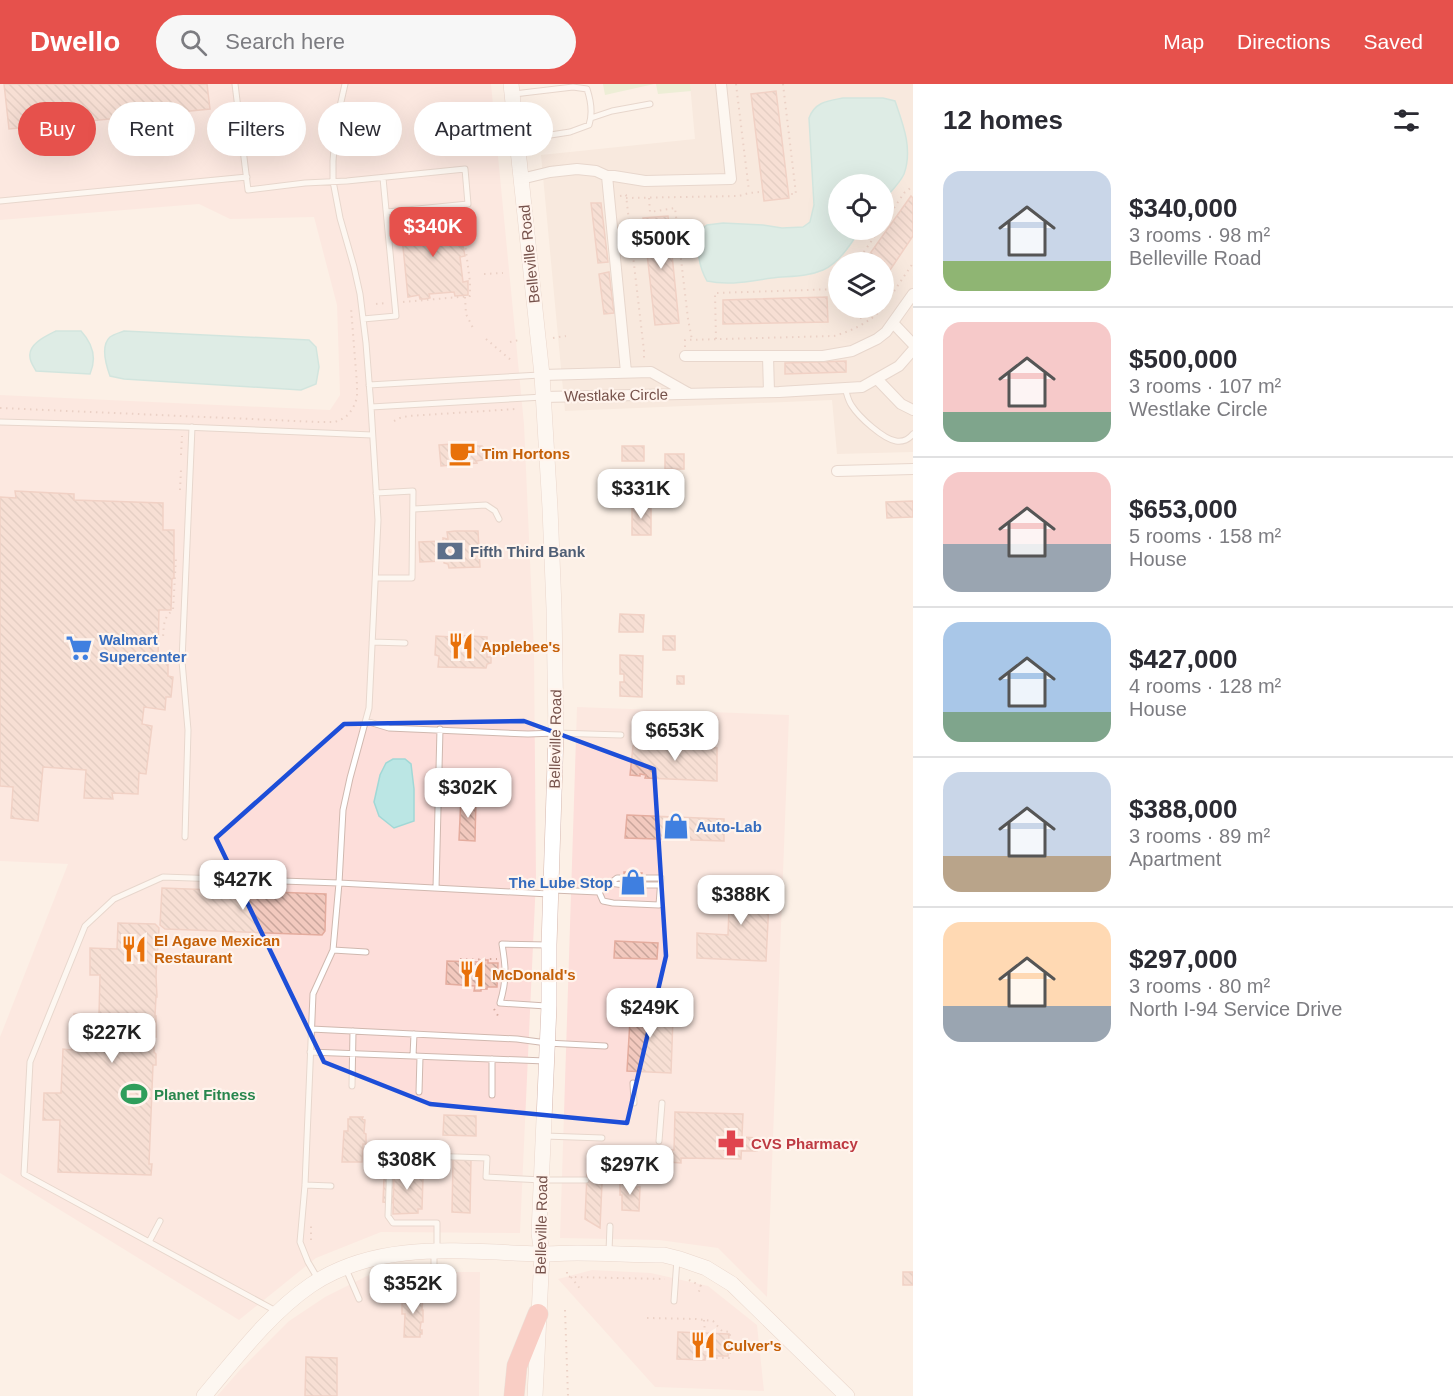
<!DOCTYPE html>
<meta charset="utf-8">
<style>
:root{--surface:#fff;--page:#f7f7f7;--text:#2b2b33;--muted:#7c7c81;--line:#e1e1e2;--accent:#e6514c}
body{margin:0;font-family:Helvetica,sans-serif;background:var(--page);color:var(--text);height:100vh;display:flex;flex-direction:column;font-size:22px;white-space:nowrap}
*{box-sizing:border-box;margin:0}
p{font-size:20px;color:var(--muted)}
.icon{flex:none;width:33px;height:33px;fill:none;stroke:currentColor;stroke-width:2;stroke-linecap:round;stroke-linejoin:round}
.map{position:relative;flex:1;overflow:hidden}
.panel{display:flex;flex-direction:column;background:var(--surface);width:540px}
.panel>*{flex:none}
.hud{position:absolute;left:18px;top:18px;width:570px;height:54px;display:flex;gap:12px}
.tools{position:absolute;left:828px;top:90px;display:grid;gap:12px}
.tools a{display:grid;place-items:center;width:66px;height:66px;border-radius:50%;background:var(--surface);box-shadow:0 6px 24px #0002;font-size:30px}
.price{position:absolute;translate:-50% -51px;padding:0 14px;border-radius:12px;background:#fff;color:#222;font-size:20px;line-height:39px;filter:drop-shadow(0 2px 3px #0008)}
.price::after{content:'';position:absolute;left:50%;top:36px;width:18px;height:14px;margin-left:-9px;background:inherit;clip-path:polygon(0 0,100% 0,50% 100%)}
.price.active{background:var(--accent);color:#fff}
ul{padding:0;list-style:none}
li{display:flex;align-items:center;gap:18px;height:150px;padding:0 30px}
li+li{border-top:2px solid var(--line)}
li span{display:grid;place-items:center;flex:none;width:168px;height:120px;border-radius:18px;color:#555}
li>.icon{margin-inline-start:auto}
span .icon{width:72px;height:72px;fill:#fffc;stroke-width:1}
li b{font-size:26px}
h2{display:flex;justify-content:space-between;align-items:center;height:72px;padding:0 30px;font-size:26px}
.pill{padding:0 21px;border-radius:27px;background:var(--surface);box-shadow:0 6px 24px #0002;font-size:21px;line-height:54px}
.pill.active{background:var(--accent);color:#fff}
header{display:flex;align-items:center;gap:36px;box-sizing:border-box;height:84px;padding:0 30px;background:var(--accent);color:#fff}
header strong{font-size:28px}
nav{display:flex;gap:33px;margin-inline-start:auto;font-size:21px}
.search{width:420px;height:54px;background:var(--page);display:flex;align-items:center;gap:15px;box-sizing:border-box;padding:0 21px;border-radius:33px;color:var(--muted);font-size:22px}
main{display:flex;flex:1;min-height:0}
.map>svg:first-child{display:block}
</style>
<header>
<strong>Dwello</strong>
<div class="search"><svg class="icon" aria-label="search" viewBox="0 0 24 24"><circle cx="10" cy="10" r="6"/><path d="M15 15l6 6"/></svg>Search here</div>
<nav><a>Map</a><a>Directions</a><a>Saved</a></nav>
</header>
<main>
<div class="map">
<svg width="913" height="1312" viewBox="0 0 913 1312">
<defs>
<pattern id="building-back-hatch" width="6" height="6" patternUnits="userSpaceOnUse" patternTransform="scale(1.5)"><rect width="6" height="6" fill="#f2c9be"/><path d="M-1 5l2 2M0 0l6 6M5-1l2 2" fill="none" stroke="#c9a69c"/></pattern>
</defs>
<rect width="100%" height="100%" fill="#fcf0e6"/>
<path fill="#f4e0d5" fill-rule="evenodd" d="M690,0H913V368L837,370L832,316L565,327L541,71L695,55ZM838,100H884V146H838ZM838,178H884V224H838Z"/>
<path fill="#fddeda" d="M0,0H491L524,340L534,567L536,795L520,1149L381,1148L316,1174L239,1236L0,1089V953L68,780L0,777V311L330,326L340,311L337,221L314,133L230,135L199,120L0,136Z
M577,623L789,631L767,1213L718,1164L659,1156L560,1154Z
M592,1186L651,1189L708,1202L757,1241L764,1307L655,1303L558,1195Z
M375,1188H480L479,1312H217L239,1287L289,1237L325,1213Z"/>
<path fill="#dbeac4" d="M603,0H654L605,11Z
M656,0H690L691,7L658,10Z"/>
<path fill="#bbe6e4" stroke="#a1d8d6" stroke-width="1.5" d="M843,14H883L895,17C903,40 913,65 904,90C900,99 890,108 884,116V100H838V146H860C851,160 839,179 823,186C807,193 789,192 772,194C750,197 729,202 707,197C698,181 697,166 699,147L707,141L723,139L763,141L782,144L803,143L810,138L814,121L809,34C815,18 827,17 843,14Z
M56,247H81C92,259 97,274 90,290L36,287C34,283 30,278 30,273C28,260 46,252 56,247Z
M124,247L309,256L316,263L319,283L316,300L301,306L124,295L110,292C106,281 100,262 110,253C114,250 119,249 124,247Z
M393,675H405L411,680L414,705V737L394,744L379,732L374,718L380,691L386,679Z"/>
<path fill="url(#building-back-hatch)" stroke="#e4ac9e" stroke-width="1.5" d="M4,0H207L210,25L9,45Z
M776,7L789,114L764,117L751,10Z
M911,112L913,114V152L884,195V178H864Z
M591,119H601L608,178L598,179Z
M411,131H420L421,141L458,138L460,163L463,162L465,172L460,173L463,198L468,197V211L455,212L454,208L429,210L430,214L425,215H420L419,211L408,213L401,143H405L404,133Z
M668,132L679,239L655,241L643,134Z
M609,188L614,229L604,230L599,190Z
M827,213L828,238L723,240V216Z
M846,277V288L785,290V279Z
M467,359L469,362H482L484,364V374L482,376L476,377L477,379L441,382L439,361Z
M622,362H644V377H622Z
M665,370H684V385H665Z
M15,407L74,410V416L163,419V446H174V494L172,495L171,526H159L158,575L168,576V592L173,593L171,613H166L165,626L144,623L142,640L152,642L146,690L139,689L138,710L112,709L113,715L84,714L86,686L43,683L38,737L11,734L13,703L0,702V413L16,414Z
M913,417V433L887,434L886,418Z
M632,421H651V451H632Z
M455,447H478L480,483L449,484L448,480L444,479V477L420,478L419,458L443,457V454L448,455L447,448Z
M620,530L644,531L643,548H619Z
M453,551L487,553V573H491V579L487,580L486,584L438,583L439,572L435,571L436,552L453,553Z
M663,552H675V566H663Z
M620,571L643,572L642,613L620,612V598H624V590H620Z
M677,592H684V600H677Z
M636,660L717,664V697L645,694L646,691L640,690V692L630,691L633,662Z
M461,713H476L475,757L459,756Z
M627,731L724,735V757L625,754Z
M624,788L642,789L641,812L624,811Z
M730,797L770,798L766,877L697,874V849L728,851Z
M162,804L326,810L325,847L322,851L165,845L160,841Z
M118,839L155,840L159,844L156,892L157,913H156L155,932H156V953H154V968L156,970V981H153L149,1080H152L151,1091L58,1088L60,1036H43L44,1009H61L63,965L72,966L74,930H99L100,891H90V864L117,865Z
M615,857L658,859L657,875L614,874Z
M480,876H488V879H498L497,903H487V905H481V907H474L475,902L446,900L447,877L480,878Z
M642,918H649V920H668V934H673L671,989L627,987L631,919L641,920Z
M675,1028L743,1030L741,1075L681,1074V1079L667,1078V1066H674Z
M444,1031L476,1032V1052L443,1051Z
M350,1033H363L362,1035L365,1036L364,1049L366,1050V1060H363L362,1078H342L344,1047H348V1035H350Z
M742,1053L758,1054L757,1067H742Z
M453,1076H471L470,1129L452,1128Z
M394,1080L407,1081L408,1088H419L420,1094H423L422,1125H418V1129L393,1130Z
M587,1090L602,1099L600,1144L585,1135Z
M384,1094H394L393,1119L383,1118Z
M620,1096H632V1103H640L639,1127L622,1126V1111H620Z
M903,1188H913V1201H903Z
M405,1210L423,1211L422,1226H423V1238H421L420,1246H422V1250H420V1253H404L405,1230H402V1219H405Z
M678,1248L729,1250L728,1272H705V1276L677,1275Z
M306,1273L337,1274V1312H305Z"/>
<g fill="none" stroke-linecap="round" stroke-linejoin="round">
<g stroke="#d0b8af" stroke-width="7">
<path id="lane" d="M235,0L248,106L305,99L347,97L465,85L468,120L387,128
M514,10L573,3L587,5C591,17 593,29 589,41L570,48L518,56
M591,34L612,27L650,20
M0,117L247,93
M363,235L396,232L383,94
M369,301L540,291
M845,304C847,310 848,317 852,322C859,333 883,355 896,357C903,358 909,355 913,350
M371,323L543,313
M0,338L184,343L372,351
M414,425L486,421L495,427L499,435
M376,494H412L413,407L376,409
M372,558L405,559
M366,637L389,644L528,650L556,649L621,651
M185,753L188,646L182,577L192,343
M624,794H617L599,808L603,817L613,819L659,821L661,794H642
M610,799L624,801
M641,801H660
M436,804L440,645
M553,806L599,808
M333,866L366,868
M546,922L500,919C507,895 506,884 502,860L548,861
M311,945L517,955L547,959L605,962
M310,968L545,977
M413,972L414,950
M633,999L634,1019
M352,1002L353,947
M419,1008L420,973
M492,1011V975
M545,1052L602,1054
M659,1057L662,1019
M305,1101L331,1102
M149,1158L160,1137
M437,1165V1139H393L388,1132L390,1076L396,1071L487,1074L486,1093L542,1096H586
M609,1167L610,1142
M434,1169V1212
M346,1185L359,1215
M318,1195L308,1178L300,1158L305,1101L313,910L333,866L339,799L343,726L350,694L369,624L378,436L371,323L366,259L360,210L354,183L340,134L333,97V77L336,40L345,0
M674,1217L677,1175
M276,1227L24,1090L30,978L85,842L114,815L163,793L339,799L549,810"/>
</g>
<g stroke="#d0b8af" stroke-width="12">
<path id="street" d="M607,92L626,288
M521,95L550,88L577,85L596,87L607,92H614L645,97L731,95L721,0
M893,239L913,260
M685,272H823L852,267L877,255L886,248L913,210
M768,272L769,308
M542,291L651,288L688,309
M877,295L901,320L913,326
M543,313L779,308L862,303L899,282L913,266
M837,387L913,385"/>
</g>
<g stroke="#d6b8af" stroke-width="16">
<path id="secondary" d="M511,0L542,291L550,424L554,524L556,649L549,861V922L539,1149L542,1170L535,1312
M204,1312C237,1273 269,1230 311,1201C380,1155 464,1168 541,1170C553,1170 565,1169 577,1169C606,1169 635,1171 664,1171L680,1175L706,1184L732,1200L847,1312"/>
</g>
<g stroke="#d9cfcd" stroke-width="21">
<path id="highway" d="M514,1312L517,1282L538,1230"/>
</g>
<path stroke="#d7aca1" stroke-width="2" stroke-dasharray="1.5 4.5" stroke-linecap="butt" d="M736,0L749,107
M783,0L796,110H791
M620,112L626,111L644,267V278
M626,114L739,112L749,109L760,108
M649,114L650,128L675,124L688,235L692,256
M884,139L904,109L913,102
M857,178L879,146
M484,190L503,189
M465,213L466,230L473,244
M403,218L470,212V198L462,137L445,139
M376,220L386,219
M884,222L913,179
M853,224L864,238
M553,254L566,252
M486,255L512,277
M716,255L715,209L838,205
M510,258L519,256
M685,263V256L834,252C852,247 870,238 883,224
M0,324L319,338H335L342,335L348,331L353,324L357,314V300L351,224
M394,337L400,334L408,332L516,325
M181,371L182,352
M180,406L181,386
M158,553H163C164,541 163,534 173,526L176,474
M460,875C472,876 484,875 497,875
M494,925L500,935
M311,1156V1138
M567,1188V1192L571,1193L665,1195
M571,1193L581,1206
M689,1196L701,1202L698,1210
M565,1226L568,1312
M647,1234L696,1235L713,1237L722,1247L730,1248V1274H705
M704,1236L705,1249"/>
<use href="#lane" stroke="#fff" stroke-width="5"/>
<use href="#street" stroke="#fff" stroke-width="10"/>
<use href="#secondary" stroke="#fff" stroke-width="15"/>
<use href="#highway" stroke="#f6a49d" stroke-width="20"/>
</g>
<path d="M0 0H913V1312H0ZM524,637L654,685L666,872L627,1039L430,1020L324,978L216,754L344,640Z" fill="#fcf0e6" fill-opacity=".55" fill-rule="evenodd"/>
<path fill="none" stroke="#1d4ed8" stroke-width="4.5" stroke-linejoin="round" d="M524,637L654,685L666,872L627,1039L430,1020L324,978L216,754L344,640Z"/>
<defs>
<g id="cafe-bare" transform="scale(2.07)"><path d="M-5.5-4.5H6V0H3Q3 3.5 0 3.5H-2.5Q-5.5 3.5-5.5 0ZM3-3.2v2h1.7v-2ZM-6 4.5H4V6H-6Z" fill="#e8710a" stroke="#fff4ed" stroke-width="2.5" paint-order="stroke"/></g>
<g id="bank-bare" transform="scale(2.07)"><path d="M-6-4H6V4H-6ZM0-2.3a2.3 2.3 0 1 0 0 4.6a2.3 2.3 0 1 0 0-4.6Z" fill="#5c6f8a" stroke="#fff4ed" stroke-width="2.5" paint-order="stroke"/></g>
<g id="restaurant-bare" transform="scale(2.07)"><path d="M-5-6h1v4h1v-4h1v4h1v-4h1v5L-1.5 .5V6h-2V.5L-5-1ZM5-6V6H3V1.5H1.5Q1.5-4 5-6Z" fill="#e8710a" stroke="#fff4ed" stroke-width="2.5" paint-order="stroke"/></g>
<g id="supermarket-bare" transform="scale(2.07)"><path d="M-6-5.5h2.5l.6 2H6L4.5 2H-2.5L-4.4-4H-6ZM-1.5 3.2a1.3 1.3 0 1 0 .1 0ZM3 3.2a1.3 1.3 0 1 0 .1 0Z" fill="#3f7fe0" stroke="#fff4ed" stroke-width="2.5" paint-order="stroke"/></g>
<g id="shop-bare" transform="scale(2.07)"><path d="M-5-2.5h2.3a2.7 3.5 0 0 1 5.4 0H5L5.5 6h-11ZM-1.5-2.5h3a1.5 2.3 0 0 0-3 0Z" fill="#3f7fe0" stroke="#fff4ed" stroke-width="2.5" paint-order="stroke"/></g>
<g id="stadium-bare" transform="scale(2.07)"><path d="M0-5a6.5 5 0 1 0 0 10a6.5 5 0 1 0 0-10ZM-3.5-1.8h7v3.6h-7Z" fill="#2e9e5b" stroke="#fff4ed" stroke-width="2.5" paint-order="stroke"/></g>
<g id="pharmacy-bare" transform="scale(2.07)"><path d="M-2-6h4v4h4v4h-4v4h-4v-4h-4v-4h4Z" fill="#e0444e" stroke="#fff4ed" stroke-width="2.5" paint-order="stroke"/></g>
</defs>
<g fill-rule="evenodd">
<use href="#cafe-bare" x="462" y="369"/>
<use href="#bank-bare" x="450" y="467"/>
<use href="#restaurant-bare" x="461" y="562"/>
<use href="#supermarket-bare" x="79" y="564"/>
<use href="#shop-bare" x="676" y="742"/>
<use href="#shop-bare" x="633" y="798"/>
<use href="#restaurant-bare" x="134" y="865"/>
<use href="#restaurant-bare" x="472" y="890"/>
<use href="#stadium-bare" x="134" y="1010"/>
<use href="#pharmacy-bare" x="731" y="1059"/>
<use href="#restaurant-bare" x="703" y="1261"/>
</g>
<g text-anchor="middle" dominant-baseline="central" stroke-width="4.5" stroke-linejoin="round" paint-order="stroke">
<g font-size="15" fill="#76524b" stroke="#fff4ed">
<text transform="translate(529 170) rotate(-96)">Belleville Road</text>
<text transform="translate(616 311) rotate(-1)">Westlake Circle</text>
<text transform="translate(555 655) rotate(-89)">Belleville Road</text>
<text transform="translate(541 1141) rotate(-89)">Belleville Road</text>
</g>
<g font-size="15" font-weight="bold" fill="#c56008" stroke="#fff4ed" text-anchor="start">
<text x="482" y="369">Tim Hortons</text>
<text x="481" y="562">Applebee's</text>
<text x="154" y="856">El Agave Mexican<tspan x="154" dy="17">Restaurant</tspan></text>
<text x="492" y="890">McDonald's</text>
<text x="723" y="1261">Culver's</text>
</g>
<g font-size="15" font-weight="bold" fill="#4e5e75" stroke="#fff4ed" text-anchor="start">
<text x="470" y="467">Fifth Third Bank</text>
</g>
<g font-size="15" font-weight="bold" fill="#366cbe" stroke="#fff4ed" text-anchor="start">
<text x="99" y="555">Walmart<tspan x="99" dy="17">Supercenter</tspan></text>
<text x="696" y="742">Auto-Lab</text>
<text x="613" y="798" text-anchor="end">The Lube Stop</text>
</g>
<g font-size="15" font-weight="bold" fill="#27864d" stroke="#fff4ed" text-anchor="start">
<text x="154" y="1010">Planet Fitness</text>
</g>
<g font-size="15" font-weight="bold" fill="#be3a42" stroke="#fff4ed" text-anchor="start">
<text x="751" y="1059">CVS Pharmacy</text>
</g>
</g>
</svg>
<div class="tools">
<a><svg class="icon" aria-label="locate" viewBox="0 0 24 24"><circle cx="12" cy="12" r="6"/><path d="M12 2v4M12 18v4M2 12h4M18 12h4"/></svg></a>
<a><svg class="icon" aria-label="layers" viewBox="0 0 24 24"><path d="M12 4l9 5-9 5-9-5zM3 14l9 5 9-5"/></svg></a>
</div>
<b class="price active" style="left:433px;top:174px">$340K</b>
<b class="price" style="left:661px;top:186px">$500K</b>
<b class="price" style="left:641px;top:436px">$331K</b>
<b class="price" style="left:675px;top:678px">$653K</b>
<b class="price" style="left:468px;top:735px">$302K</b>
<b class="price" style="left:243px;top:827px">$427K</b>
<b class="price" style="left:741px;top:842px">$388K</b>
<b class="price" style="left:650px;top:955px">$249K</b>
<b class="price" style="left:112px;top:980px">$227K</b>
<b class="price" style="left:407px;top:1107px">$308K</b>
<b class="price" style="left:630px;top:1112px">$297K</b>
<b class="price" style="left:413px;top:1231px">$352K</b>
<div class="hud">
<a class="pill active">Buy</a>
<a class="pill">Rent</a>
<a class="pill">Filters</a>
<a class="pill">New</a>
<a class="pill">Apartment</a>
</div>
</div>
<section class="panel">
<h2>12 homes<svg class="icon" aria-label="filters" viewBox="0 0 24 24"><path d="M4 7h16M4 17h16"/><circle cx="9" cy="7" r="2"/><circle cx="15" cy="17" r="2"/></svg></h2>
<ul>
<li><span style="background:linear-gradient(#c9d6e8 75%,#8fb573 0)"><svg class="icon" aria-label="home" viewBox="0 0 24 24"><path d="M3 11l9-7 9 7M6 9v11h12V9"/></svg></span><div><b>$340,000</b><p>3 rooms · 98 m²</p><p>Belleville Road</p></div></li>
<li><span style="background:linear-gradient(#f6c9c9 75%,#7fa58c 0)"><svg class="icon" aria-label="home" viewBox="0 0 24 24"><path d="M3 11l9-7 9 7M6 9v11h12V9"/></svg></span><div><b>$500,000</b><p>3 rooms · 107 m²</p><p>Westlake Circle</p></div></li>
<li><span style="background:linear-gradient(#f6c9c9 60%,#9aa5b1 0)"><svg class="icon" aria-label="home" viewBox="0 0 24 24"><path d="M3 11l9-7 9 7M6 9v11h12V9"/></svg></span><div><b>$653,000</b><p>5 rooms · 158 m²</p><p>House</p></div></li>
<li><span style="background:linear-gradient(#a9c7e8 75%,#7fa58c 0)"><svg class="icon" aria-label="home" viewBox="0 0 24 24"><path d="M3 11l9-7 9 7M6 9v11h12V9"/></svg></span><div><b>$427,000</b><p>4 rooms · 128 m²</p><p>House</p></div></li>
<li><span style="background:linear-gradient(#c9d6e8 70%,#b9a48a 0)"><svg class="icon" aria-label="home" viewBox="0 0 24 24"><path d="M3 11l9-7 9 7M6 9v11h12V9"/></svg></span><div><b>$388,000</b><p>3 rooms · 89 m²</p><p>Apartment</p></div></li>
<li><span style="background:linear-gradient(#ffd9b3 70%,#9aa5b1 0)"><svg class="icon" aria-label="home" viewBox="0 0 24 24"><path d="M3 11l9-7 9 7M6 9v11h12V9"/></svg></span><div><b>$297,000</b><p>3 rooms · 80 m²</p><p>North I-94 Service Drive</p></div></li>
</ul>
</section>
</main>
